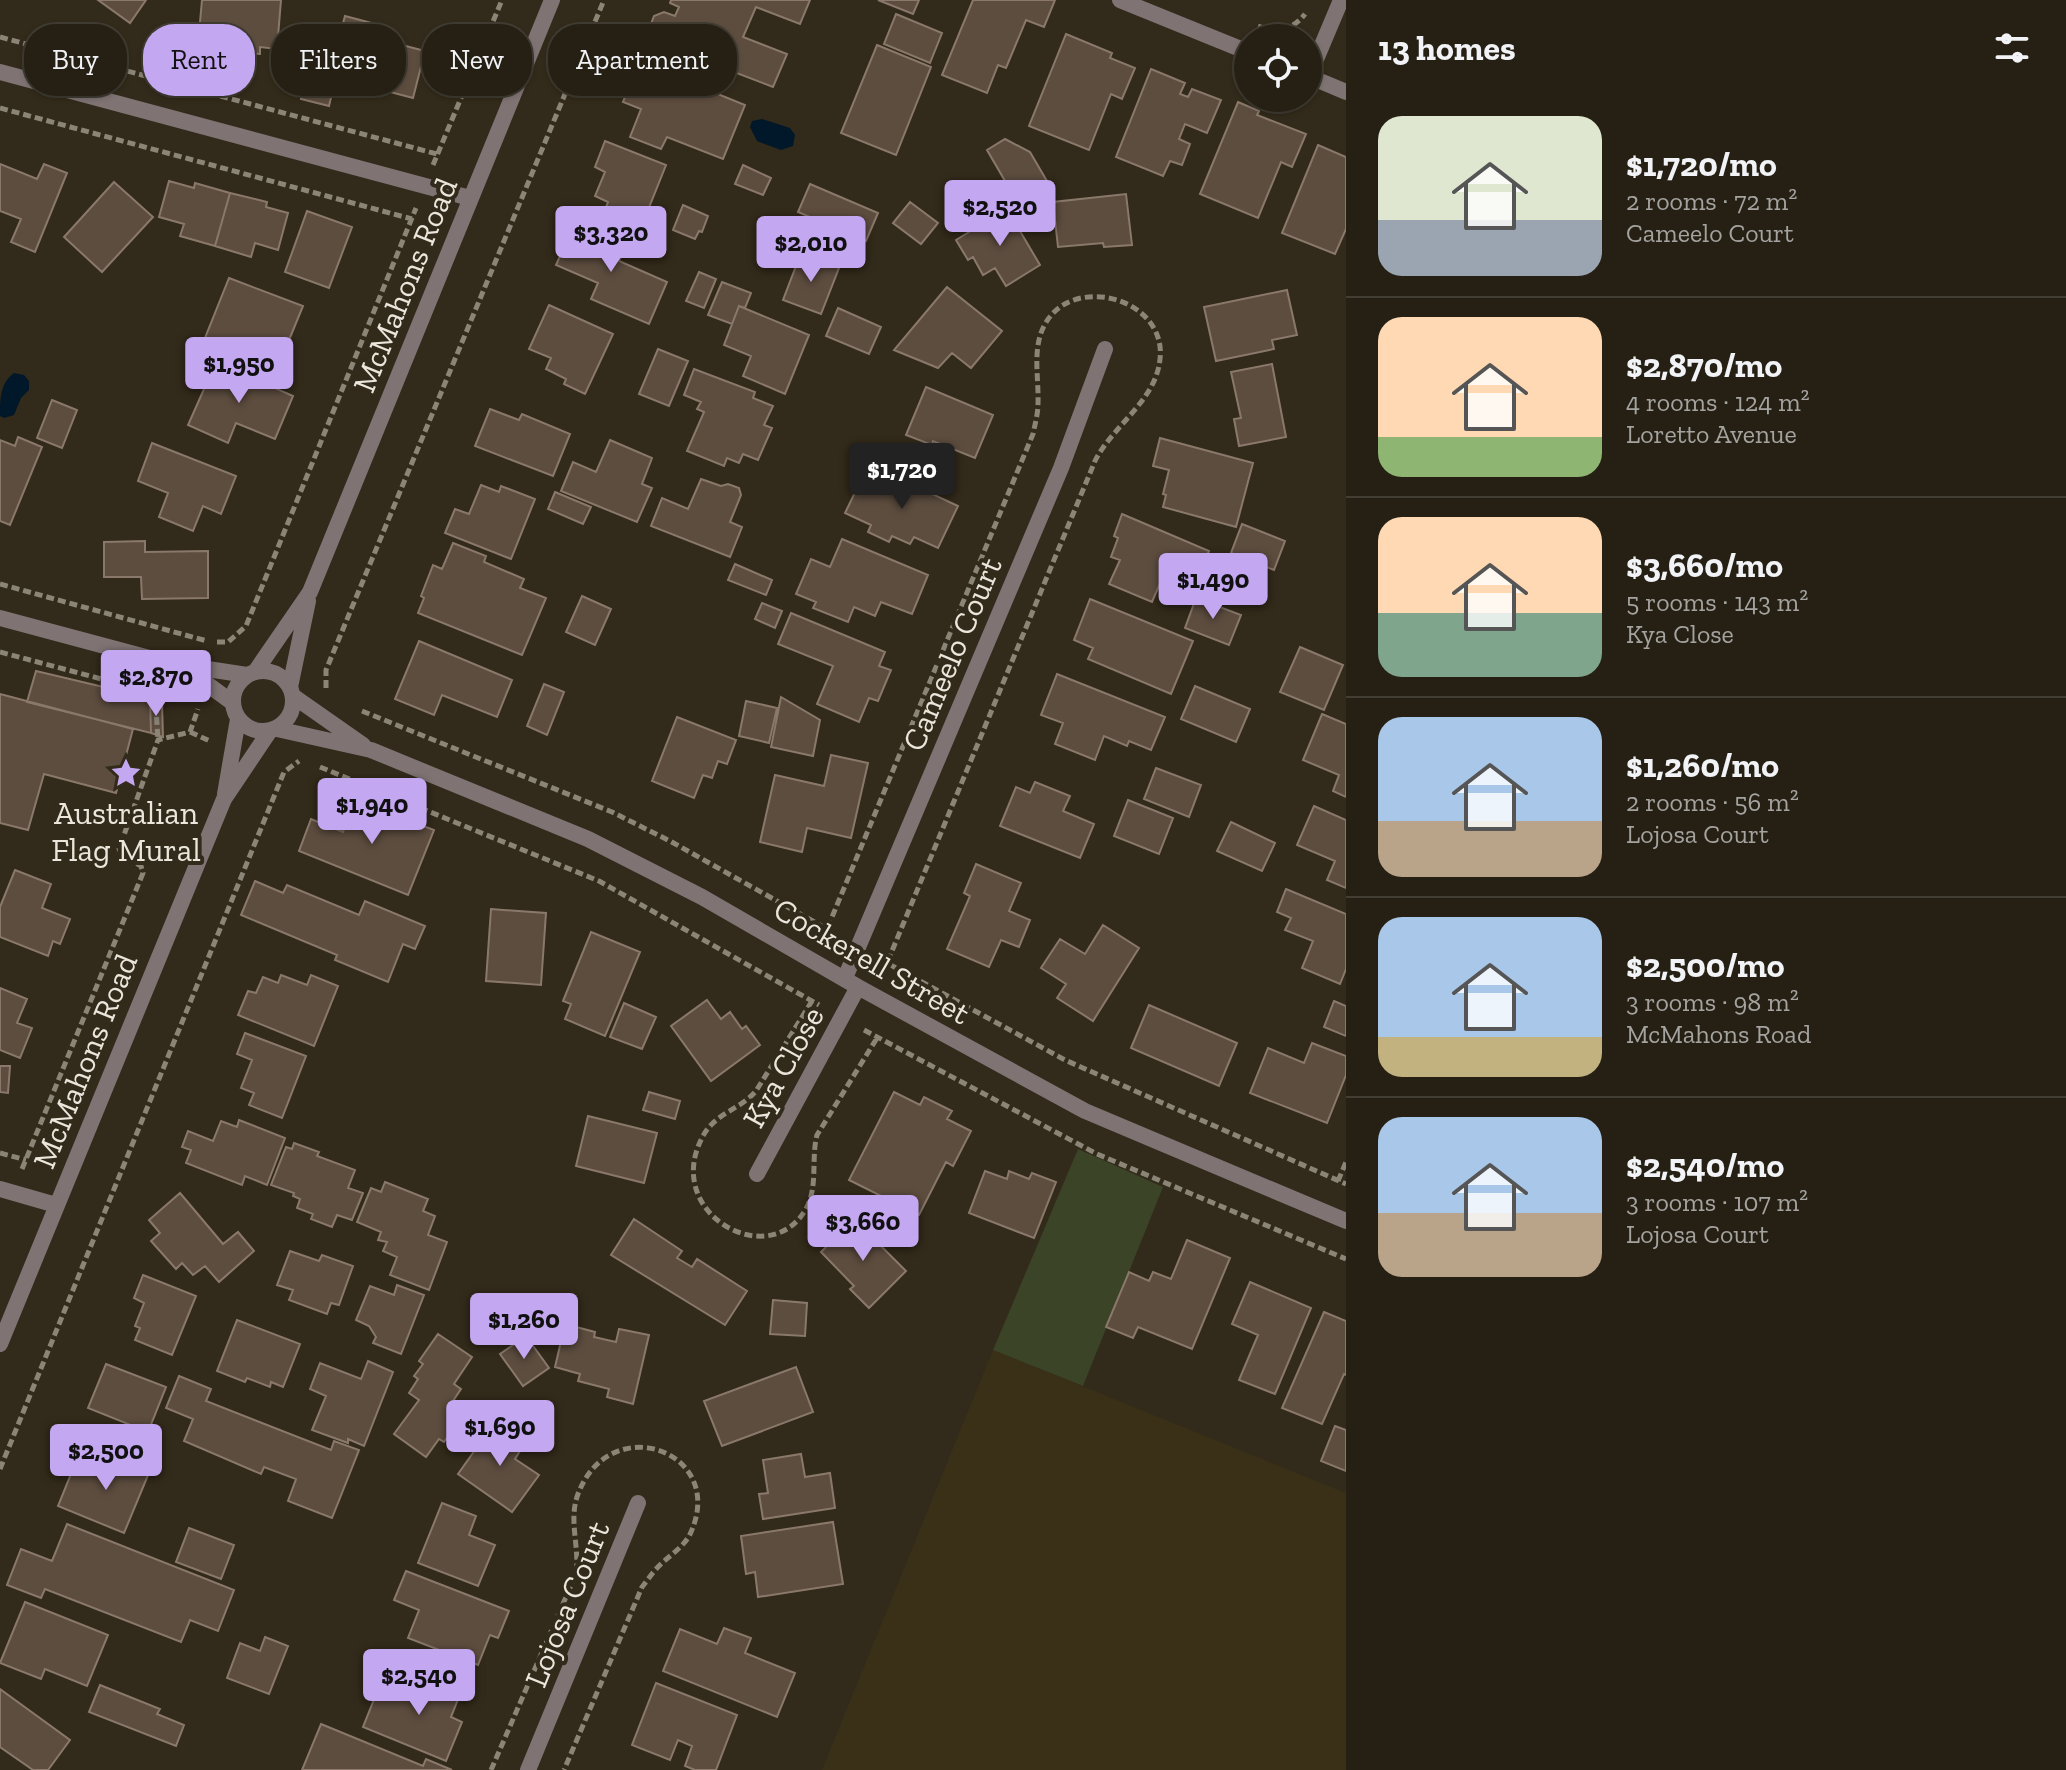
<!DOCTYPE html>
<meta charset="utf-8">
<style>
:root{--surface:#262014;--page:#322d22;--text:#f1f3f6;--muted:#a4a3a0;--line:#423e34;--accent:#c4a7f1}
body{margin:0;font-family:"Zilla Slab",serif;background:var(--page);color:var(--text);height:100vh;display:flex;flex-direction:column;font-size:30px;white-space:nowrap}
*{box-sizing:border-box;margin:0}
p{font-size:26px;color:var(--muted)}
.icon{flex:none;width:44px;height:44px;fill:none;stroke:currentColor;stroke-width:2;stroke-linecap:round;stroke-linejoin:round}
.map{position:relative;flex:1;overflow:hidden}
.details{display:flex;flex-direction:column;background:var(--surface);width:720px}
.details>*{flex:none}
.banner{position:absolute;left:24px;top:24px;width:760px;height:72px;display:flex;gap:16px}
.fabs{position:absolute;left:1234px;top:24px;display:grid;gap:16px}
.fabs a{display:grid;place-items:center;width:88px;height:88px;border-radius:50%;background:var(--surface);box-shadow:0 2px 6px #0004,0 0 0 2px var(--line);font-size:40px}
.price{position:absolute;translate:-50% -68px;padding:0 18px;border-radius:8px;background:var(--accent);color:#111;font-size:26px;line-height:52px;filter:drop-shadow(0 2px 4px #0008)}
.price::after{content:'';position:absolute;left:50%;top:48px;width:24px;height:18px;margin-left:-12px;background:inherit;clip-path:polygon(0 0,100% 0,50% 100%)}
.price.selected{background:#222;color:#fff}
ul{padding:0;list-style:none}
li{display:flex;align-items:center;gap:24px;height:200px;padding:0 32px}
li+li{border-top:2px solid var(--line)}
li span{display:grid;place-items:center;flex:none;width:224px;height:160px;border-radius:24px;color:#555}
li>.icon{margin-inline-start:auto}
span .icon{width:96px;height:96px;fill:#fffc;stroke-width:1}
li b{font-size:34px}
h2{display:flex;justify-content:space-between;align-items:center;height:96px;padding:0 32px;font-size:34px}
.tag{padding:0 28px;border-radius:32px;background:var(--surface);box-shadow:0 2px 6px #0004,0 0 0 2px var(--line);font-size:28px;line-height:72px}
.tag.selected{background:var(--accent);color:#111}
main{display:flex;flex:1;min-height:0}
.map>svg:first-child{display:block}
</style>
<main>
<div class="map">
<svg width="1346" height="1770" viewBox="0 0 1346 1770">
<rect width="100%" height="100%" fill="#322a1a"/>
<path fill="#3a3018" d="M993,1350L1346,1493V1770H822Z"/>
<path fill="#3b4427" d="M1078,1149L1163,1187L1083,1386L993,1350Z"/>
<path fill="#001829" d="M762,119L790,128L795,135L793,146L781,150L757,141L750,127L752,121Z
M14,373L24,375L29,381V390L21,398L14,415L4,418L0,416C0,399 0,383 14,373Z"/>
<path fill="#5d4d3f" stroke="#8a796b" stroke-width="2" d="M98,0H146L130,23Z
M202,0H281L277,49L260,47V54L224,51L226,35L199,33Z
M671,0H810L800,24L756,7L743,37L787,54L773,87L703,60L697,76L653,59L660,42L653,39L649,29L654,16L664,12L675,16L679,7L670,3Z
M878,0H919L913,14Z
M973,0H1055L1044,27L1026,20L1006,68L998,65L987,93L942,75Z
M896,14L942,33L930,63L884,44Z
M345,16L379,25L375,38L425,51L413,98L341,79L351,45L338,41Z
M1066,34L1112,53L1110,58L1135,68L1122,99L1111,94L1089,150L1029,126Z
M877,45L931,67L896,155L841,133Z
M639,62L745,105L723,159L667,137L661,149L630,137L641,109L623,102Z
M309,65L337,72L329,106L301,99Z
M1151,69L1185,83L1180,94L1188,97L1192,89L1221,100L1207,133L1185,124L1179,139L1190,144L1182,165L1170,161L1163,176L1116,157Z
M1238,102L1259,111L1257,115L1306,134L1292,167L1281,162L1258,218L1200,194Z
M1005,139L1030,152L1054,193L1022,210L987,150Z
M605,141L666,165L640,230L603,215L608,202L595,196L605,172L595,167Z
M1318,145L1346,157V229L1335,254L1282,233Z
M0,164L37,179L44,164L67,173L35,252L11,242L21,219L0,211Z
M743,165L771,178L763,195L735,184Z
M169,181L194,188L195,183L230,193L215,246L180,236L184,224L159,217Z
M114,182L153,217L102,272L64,237Z
M810,184L878,213L866,241L798,212Z
M230,193L267,202L266,207L288,213L278,250L255,243L251,257L215,246Z
M1126,194L1132,245L1104,247L1103,243L1058,247L1053,202Z
M910,202L938,223L921,244L893,223Z
M683,205L708,216L702,232L699,231L695,239L673,230Z
M1007,209L1040,265L1006,286L995,268L983,275L973,257L968,260L956,240Z
M307,211L352,227L329,288L285,272Z
M575,223L626,245L619,261L667,282L649,324L591,299L598,283L556,265Z
M801,253L839,268L821,314L783,300Z
M699,272L716,279L704,308L686,301Z
M229,278L303,306L278,367L205,338Z
M722,282L751,293L745,308L739,306L732,324L708,315Z
M947,287L1002,331L971,368L952,353L938,368L894,350Z
M1287,290L1297,335L1272,340L1274,349L1216,361L1204,307Z
M549,305L613,334L585,394L564,384L566,379L546,369L551,358L529,349Z
M739,306L809,335L785,394L743,376L751,356L724,345Z
M838,308L881,327L869,354L826,336Z
M658,349L688,361L669,406L639,394Z
M216,362L293,396L275,439L236,423L228,443L188,425Z
M1272,364L1286,437L1239,446L1234,419L1241,418L1231,372Z
M694,369L755,392L753,398L773,406L764,425L772,428L758,460L743,454L739,463L727,458L724,466L687,451L704,412L697,409L701,402L684,395Z
M926,387L993,415L975,458L933,441L932,445L906,435Z
M52,400L77,410L62,448L37,438Z
M490,409L519,420L522,414L570,434L553,476L475,446Z
M18,437L42,447L10,525L0,521V440L15,446Z
M1160,438L1253,463L1236,527L1163,507L1166,495L1163,494L1169,470L1153,466Z
M610,440L652,458L642,484L652,488L637,522L561,491L573,462L596,472Z
M152,443L236,476L221,514L203,506L193,531L159,517L168,493L138,481Z
M881,454L902,464L898,475L876,465Z
M863,476L889,487L894,476L958,506L938,548L914,537L910,544L892,536L889,542L868,532L871,525L845,513Z
M701,479L721,486L728,484L739,488L741,495L730,522L742,527L730,557L651,526L662,498L688,509Z
M481,485L499,492L501,486L535,499L511,559L445,533L455,509L469,514Z
M555,492L591,507L583,524L548,509Z
M1122,514L1209,551L1194,587L1164,574L1152,602L1109,584L1120,560L1111,557L1118,538L1114,536Z
M1242,524L1285,541L1274,570L1231,553Z
M842,539L928,575L912,614L881,602L875,616L854,607L848,622L813,608L816,602L796,594L811,559L830,567Z
M145,541V552L208,551V598L142,599L141,577H104V542Z
M453,543L486,556L484,562L524,579L520,588L546,598L522,655L418,613L424,598L421,596L433,565L442,569Z
M735,564L772,580L766,595L728,580Z
M582,596L611,609L595,645L566,632Z
M1196,598L1241,615L1229,645L1185,628Z
M1090,599L1193,641L1171,694L1088,659L1093,648L1074,640Z
M762,603L782,611L775,628L755,619Z
M791,613L885,652L879,666L891,670L878,701L869,698L859,722L817,704L833,666L778,644Z
M419,641L512,680L497,717L442,695L434,715L395,699Z
M1300,647L1343,665L1324,710L1280,692Z
M36,671L150,698L151,733L27,702Z
M1057,674L1165,717L1151,750L1129,741L1127,746L1104,736L1095,760L1055,744L1063,723L1041,715Z
M544,684L564,692L547,735L527,726Z
M1195,686L1250,709L1236,742L1181,719Z
M0,694L133,729L116,793L44,774L28,830L0,823Z
M781,697L820,720L813,756L771,747Z
M150,698L162,702L163,737L151,733Z
M746,701L777,708L769,743L739,736Z
M1322,714L1346,724V797L1333,791L1339,775L1303,760Z
M677,717L736,740L727,764L718,761L712,778L703,775L694,798L652,781Z
M831,755L868,763L851,838L807,828L802,852L760,842L775,775L824,786Z
M1156,768L1201,785L1189,817L1144,799Z
M1035,782L1070,796L1063,811L1094,824L1080,858L1000,826L1016,787L1030,793Z
M356,800L434,830L408,895L299,851L311,819L343,832Z
M1128,800L1173,818L1159,854L1114,836Z
M1314,806L1346,820V888L1327,880L1335,861L1297,845Z
M1231,822L1275,843L1262,871L1217,851Z
M976,864L1021,883L1009,911L1030,920L1019,947L1001,940L989,967L947,949L970,896L964,893Z
M15,870L51,884L42,908L70,919L60,944L53,941L48,956L0,937V907Z
M255,881L283,893L287,885L359,915L365,901L425,926L415,949L403,944L388,982L335,960L337,955L241,915Z
M1286,889L1346,914V969L1340,984L1302,968L1313,941L1285,930L1291,918L1277,912Z
M491,909L546,913L541,985L486,981Z
M1103,925L1139,948L1093,1021L1057,998L1066,984L1041,968L1060,939L1085,954Z
M591,932L640,952L605,1036L565,1019L571,1004L563,1001Z
M281,975L307,985L311,975L338,986L314,1046L238,1015L248,991L256,993L263,977L278,983Z
M0,988L27,999L17,1023L32,1028L20,1058L0,1050Z
M707,1000L721,1019L730,1012L742,1029L746,1026L760,1045L711,1081L671,1026Z
M1334,1001L1346,1006V1036L1324,1027Z
M624,1003L656,1017L642,1049L610,1037Z
M1149,1005L1237,1043L1219,1086L1131,1048Z
M245,1033L306,1056L282,1118L249,1105L254,1093L241,1088L252,1060L237,1054Z
M1312,1043L1346,1056V1075L1327,1123L1250,1093L1268,1048L1304,1063Z
M0,1066H10L8,1093L0,1092Z
M649,1092L680,1101L675,1119L643,1110Z
M894,1092L920,1105L924,1097L952,1111L947,1119L971,1131L953,1166L946,1162L919,1215L849,1180Z
M588,1116L657,1133L644,1183L576,1166Z
M239,1120L285,1138L267,1185L245,1176L242,1185L186,1163L191,1150L182,1147L188,1131L213,1141L221,1121L237,1127Z
M294,1143L319,1152L317,1156L355,1170L348,1188L363,1193L352,1220L337,1215L332,1227L311,1219L313,1214L297,1208L300,1199L293,1196L294,1193L271,1185L286,1147L292,1149Z
M985,1171L1007,1179L1009,1171L1029,1179L1032,1173L1056,1182L1034,1238L969,1213Z
M385,1182L428,1199L423,1211L435,1216L428,1235L447,1242L429,1290L390,1275L397,1257L383,1251L387,1242L378,1240L381,1232L357,1222L371,1188L381,1192Z
M180,1193L223,1244L238,1232L254,1251L219,1282L205,1266L193,1275L182,1263L176,1269L151,1241L160,1233L149,1220Z
M634,1219L682,1251L677,1258L692,1267L697,1259L747,1291L725,1325L611,1255Z
M854,1219L906,1271L869,1308L850,1289L854,1286L821,1252Z
M1187,1240L1230,1258L1192,1349L1138,1327L1133,1338L1106,1327L1129,1272L1149,1281L1153,1272L1171,1279Z
M290,1251L319,1261L322,1255L353,1266L339,1305L331,1303L327,1314L289,1300L293,1290L277,1285Z
M143,1275L196,1296L172,1355L135,1340L140,1328L135,1326L144,1303L134,1298Z
M1250,1282L1311,1308L1275,1394L1239,1380L1258,1335L1232,1324Z
M397,1285L424,1295L401,1354L373,1343L376,1337L369,1326L356,1320L370,1286L394,1295Z
M773,1300L807,1303L805,1336L770,1334Z
M1324,1312L1346,1321V1375L1344,1374L1322,1424L1282,1408Z
M237,1320L300,1344L283,1387L271,1382L270,1387L247,1378L245,1382L217,1371Z
M565,1324L595,1332L594,1337L616,1342L619,1329L649,1335L633,1404L607,1397L609,1389L578,1381L580,1374L555,1367Z
M438,1334L472,1357L454,1384L461,1389L453,1401L466,1411L444,1442L439,1439L426,1457L394,1434L419,1400L409,1393L418,1379L414,1376L423,1364L419,1361Z
M526,1336L549,1368L523,1386L500,1354Z
M368,1361L393,1372L364,1446L348,1439V1443L312,1430L326,1396L310,1389L320,1363L361,1379Z
M106,1364L166,1387L148,1432L88,1408Z
M796,1367L813,1412L722,1446L704,1401Z
M179,1376L211,1389L206,1401L331,1450L334,1441L359,1450L332,1518L288,1501L296,1479L264,1467L261,1474L184,1441L193,1419L166,1408Z
M495,1422L525,1443L515,1459L539,1475L512,1512L458,1474Z
M1335,1426L1346,1430V1471L1321,1461Z
M114,1453L151,1468L124,1533L58,1506L75,1464L105,1476Z
M801,1454L805,1477L830,1473L835,1508L763,1519L759,1494L768,1493L763,1460Z
M442,1503L476,1516L469,1535L495,1545L478,1586L418,1563Z
M833,1522L843,1584L758,1597L755,1572L746,1574L741,1536Z
M67,1524L234,1590L218,1631L190,1620L181,1642L45,1589L41,1598L7,1585L21,1549L52,1561Z
M189,1528L234,1545L221,1579L176,1562Z
M406,1571L509,1611L498,1638L490,1635L478,1665L408,1638L419,1610L394,1600Z
M25,1602L108,1635L87,1686L45,1669L41,1679L0,1663Z
M724,1628L751,1638L745,1653L795,1673L777,1717L663,1671L680,1629L717,1644Z
M265,1637L288,1646L269,1694L227,1678L240,1643L260,1651Z
M427,1672L463,1687L451,1717L462,1722L446,1761L363,1727L379,1687L415,1702Z
M656,1683L737,1715L716,1770H695L685,1766L692,1746L678,1740L670,1760L632,1745Z
M100,1685L160,1709L157,1714L184,1725L176,1746L89,1712Z
M0,1689L70,1740L48,1770H33L0,1747Z
M321,1724L423,1766L426,1759L452,1770H302Z"/>
<g fill="none" stroke-linecap="round" stroke-linejoin="round">
<path stroke="#8b8577" stroke-width="5" stroke-dasharray="8 4" stroke-linecap="butt" d="M1258,26C1277,33 1293,30 1305,14
M0,37L437,154
M0,108L412,219
M433,165L502,0
M0,584L207,641
M217,642H228L246,626L416,208
M0,652L173,698
M326,688V670L604,0
M155,693L158,740
M362,711L612,812L670,841L827,929L1033,434C1035,424 1038,414 1038,404C1039,379 1032,349 1044,326C1071,272 1167,298 1160,359C1156,401 1113,425 1095,461L887,963L1065,1060L1346,1184
M190,732L210,741
M320,767L599,881L819,1005
M812,1001L756,1091C740,1110 714,1113 702,1138C662,1215 772,1274 807,1207C818,1185 811,1158 817,1135L877,1038
M864,1030L1097,1154L1346,1259
M0,1153L26,1160
M22,1169L143,873L141,866L122,855L119,849L158,740L190,732L198,709
M1338,1181L1346,1162
M0,1469L284,772L299,761
M491,1770L576,1574C580,1547 568,1520 578,1494C610,1409 727,1451 691,1532C685,1547 668,1556 657,1568C652,1573 647,1581 642,1587L564,1770"/>
<path stroke="#7f7473" stroke-width="16" d="M1120,0L1248,52
M0,72L470,198
M1308,76L1346,92
M1309,76L1341,0
M0,618L168,663L247,675
M176,668L207,684L233,703
M233 701a30 30 0 1 1 60 0a30 30 0 1 1-60 0Z
M255,672L310,592L552,0
M290,687L308,601
M293,696L363,745
M277,729L371,750L588,839L702,897L858,987L1085,1111L1346,1221
M225,794L238,719
M845,978L1061,468L1105,349
M757,1174L858,987
M0,1189L56,1205
M0,1344L224,799L269,732
M528,1770L638,1503"/>
</g>
<defs>
<g id="sight-bare" transform="scale(2.4)"><path d="M0-6L1.8-2.2L6-1.7L2.9 1.2L3.7 5.4L0 3.3L-3.7 5.4L-2.9 1.2L-6-1.7L-1.8-2.2Z" fill="#c4a7f1" stroke="#322a1a" stroke-width="2.5" paint-order="stroke"/></g>
</defs>
<g fill-rule="evenodd">
<use href="#sight-bare" x="126" y="773"/>
</g>
<g text-anchor="middle" dominant-baseline="central" stroke-width="8" stroke-linejoin="round" paint-order="stroke">
<g font-size="32" fill="#eae6db" stroke="#322a1a">
<text transform="translate(405 285) rotate(-68)">McMahons Road</text>
<text transform="translate(952 654) rotate(-67)">Cameelo Court</text>
<text transform="translate(872 961) rotate(30)">Cockerell Street</text>
<text transform="translate(85 1061) rotate(-68)">McMahons Road</text>
<text transform="translate(783 1067) rotate(-61)">Kya Close</text>
<text transform="translate(567 1604) rotate(-68)">Lojosa Court</text>
</g>
<g font-size="32" fill="#eae6db" stroke="#322a1a">
<text x="126" y="813">Australian<tspan x="126" dy="37">Flag Mural</tspan></text>
</g>
</g>
</svg>
<div class="fabs">
<a><svg class="icon" aria-label="locate" viewBox="0 0 24 24"><circle cx="12" cy="12" r="6"/><path d="M12 2v4M12 18v4M2 12h4M18 12h4"/></svg></a>
</div>
<b class="price" style="left:1000px;top:248px">$2,520</b>
<b class="price" style="left:611px;top:274px">$3,320</b>
<b class="price" style="left:811px;top:284px">$2,010</b>
<b class="price" style="left:239px;top:405px">$1,950</b>
<b class="price selected" style="left:902px;top:511px">$1,720</b>
<b class="price" style="left:1213px;top:621px">$1,490</b>
<b class="price" style="left:156px;top:718px">$2,870</b>
<b class="price" style="left:372px;top:846px">$1,940</b>
<b class="price" style="left:863px;top:1263px">$3,660</b>
<b class="price" style="left:524px;top:1361px">$1,260</b>
<b class="price" style="left:500px;top:1468px">$1,690</b>
<b class="price" style="left:106px;top:1492px">$2,500</b>
<b class="price" style="left:419px;top:1717px">$2,540</b>
<div class="banner">
<a class="tag">Buy</a>
<a class="tag selected">Rent</a>
<a class="tag">Filters</a>
<a class="tag">New</a>
<a class="tag">Apartment</a>
</div>
</div>
<section class="details">
<h2>13 homes<svg class="icon" aria-label="filters" viewBox="0 0 24 24"><path d="M4 7h16M4 17h16"/><circle cx="9" cy="7" r="2"/><circle cx="15" cy="17" r="2"/></svg></h2>
<ul>
<li><span style="background:linear-gradient(#dfe7d0 65%,#9aa5b1 0)"><svg class="icon" aria-label="home" viewBox="0 0 24 24"><path d="M3 11l9-7 9 7M6 9v11h12V9"/></svg></span><div><b>$1,720/mo</b><p>2 rooms · 72 m²</p><p>Cameelo Court</p></div></li>
<li><span style="background:linear-gradient(#ffd9b3 75%,#8fb573 0)"><svg class="icon" aria-label="home" viewBox="0 0 24 24"><path d="M3 11l9-7 9 7M6 9v11h12V9"/></svg></span><div><b>$2,870/mo</b><p>4 rooms · 124 m²</p><p>Loretto Avenue</p></div></li>
<li><span style="background:linear-gradient(#ffd9b3 60%,#7fa58c 0)"><svg class="icon" aria-label="home" viewBox="0 0 24 24"><path d="M3 11l9-7 9 7M6 9v11h12V9"/></svg></span><div><b>$3,660/mo</b><p>5 rooms · 143 m²</p><p>Kya Close</p></div></li>
<li><span style="background:linear-gradient(#a9c7e8 65%,#b9a48a 0)"><svg class="icon" aria-label="home" viewBox="0 0 24 24"><path d="M3 11l9-7 9 7M6 9v11h12V9"/></svg></span><div><b>$1,260/mo</b><p>2 rooms · 56 m²</p><p>Lojosa Court</p></div></li>
<li><span style="background:linear-gradient(#a9c7e8 75%,#c2b280 0)"><svg class="icon" aria-label="home" viewBox="0 0 24 24"><path d="M3 11l9-7 9 7M6 9v11h12V9"/></svg></span><div><b>$2,500/mo</b><p>3 rooms · 98 m²</p><p>McMahons Road</p></div></li>
<li><span style="background:linear-gradient(#a9c7e8 60%,#b9a48a 0)"><svg class="icon" aria-label="home" viewBox="0 0 24 24"><path d="M3 11l9-7 9 7M6 9v11h12V9"/></svg></span><div><b>$2,540/mo</b><p>3 rooms · 107 m²</p><p>Lojosa Court</p></div></li>
</ul>
</section>
</main>
